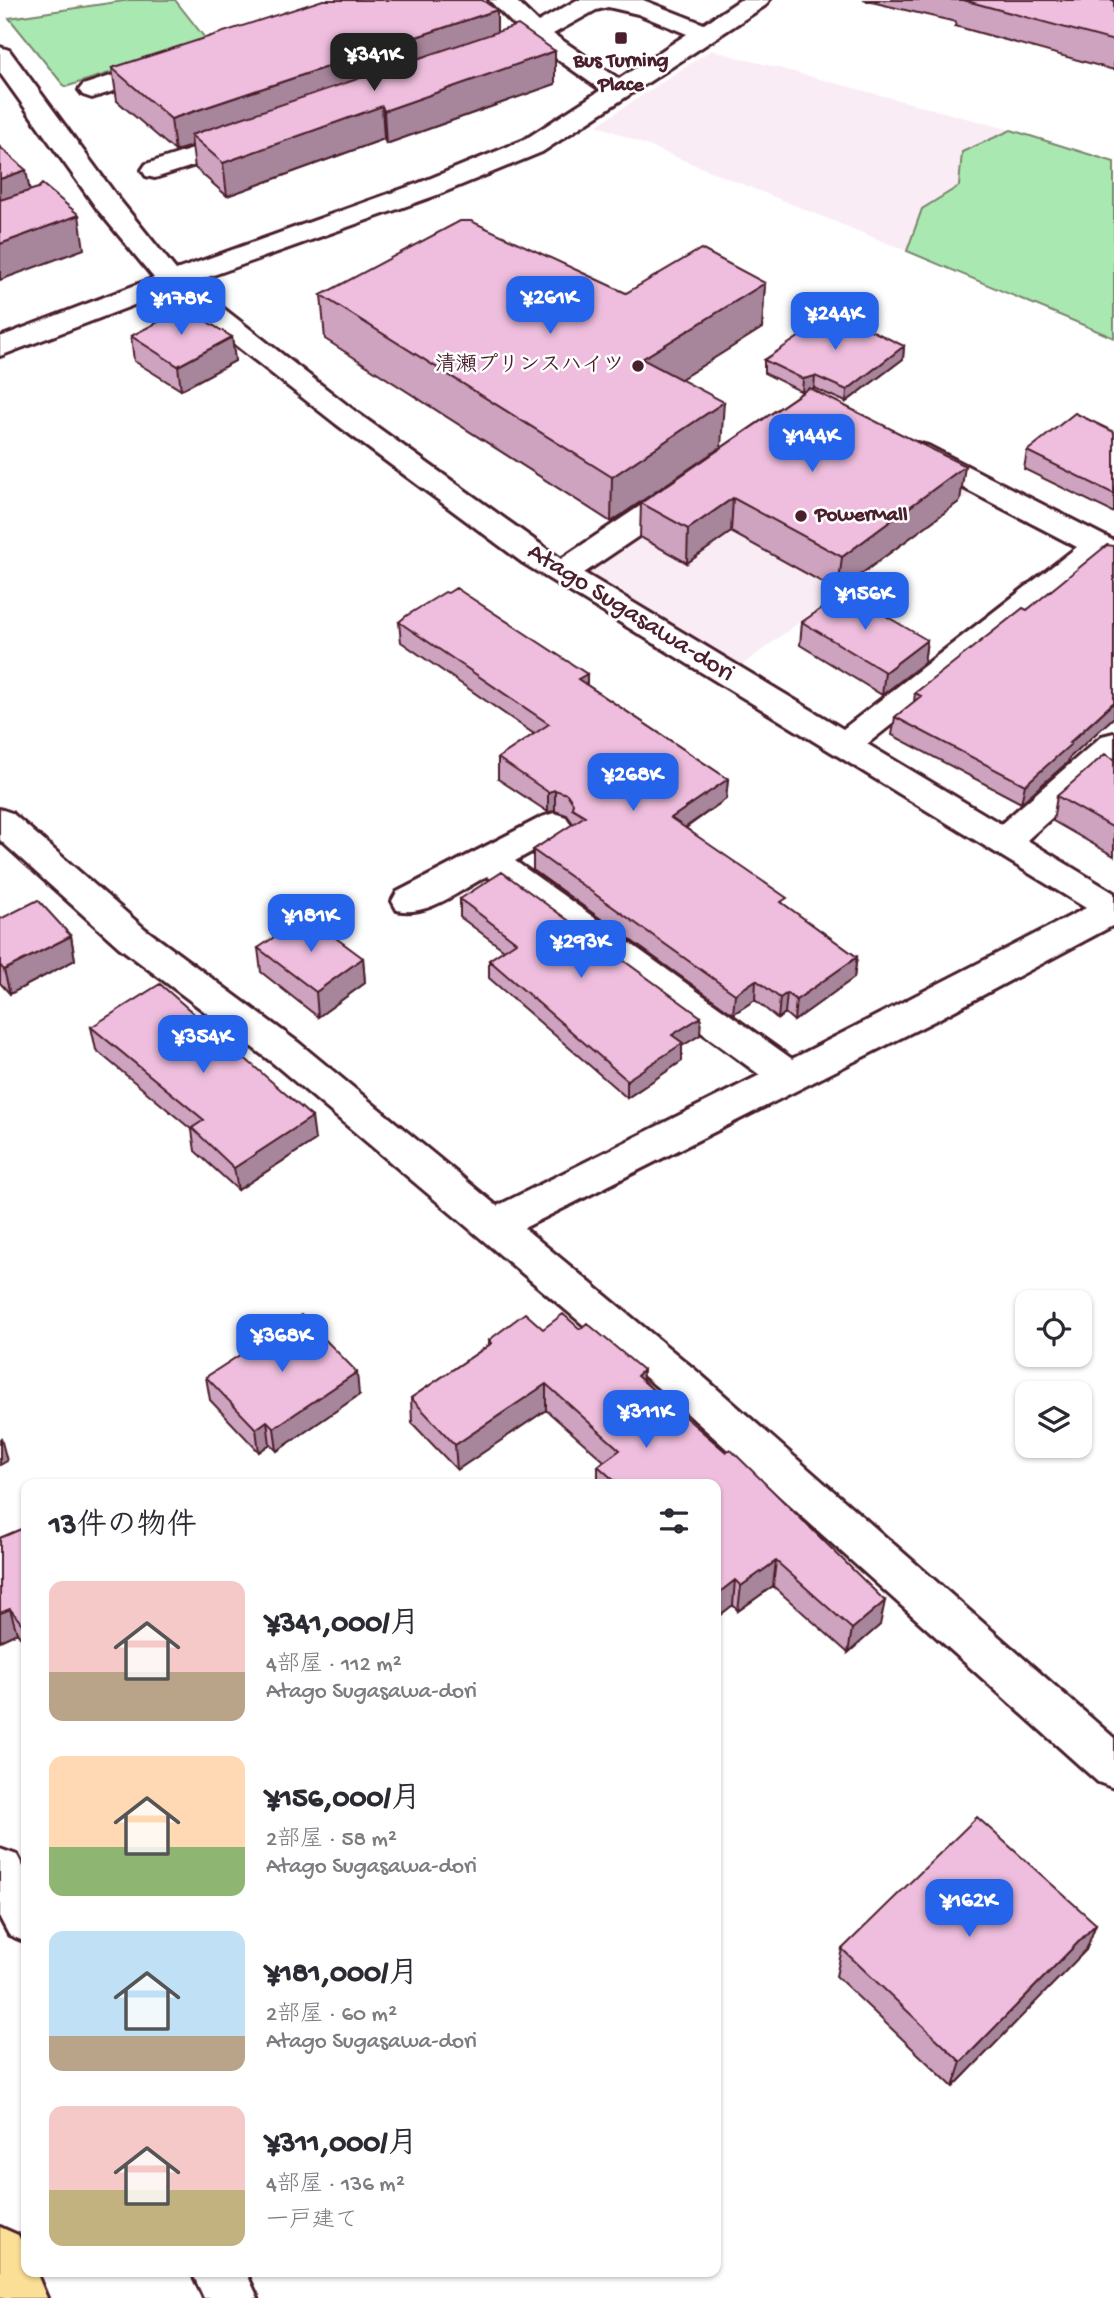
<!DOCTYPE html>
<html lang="ja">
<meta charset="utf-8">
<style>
:root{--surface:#fff;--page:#f2f2f3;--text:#2b2b33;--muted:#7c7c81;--accent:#2563eb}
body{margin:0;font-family:"Gochi Hand","Klee One",sans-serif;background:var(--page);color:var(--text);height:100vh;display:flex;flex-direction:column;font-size:26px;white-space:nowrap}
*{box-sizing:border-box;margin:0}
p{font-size:23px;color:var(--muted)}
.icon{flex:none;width:38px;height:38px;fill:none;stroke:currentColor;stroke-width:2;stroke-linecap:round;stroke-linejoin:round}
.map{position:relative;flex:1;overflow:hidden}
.panel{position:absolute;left:21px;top:1479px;width:700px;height:798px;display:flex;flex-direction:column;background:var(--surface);border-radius:14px;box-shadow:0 2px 5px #0004}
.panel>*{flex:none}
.tools{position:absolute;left:1015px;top:1290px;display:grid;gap:14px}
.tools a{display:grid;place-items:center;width:77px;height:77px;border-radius:14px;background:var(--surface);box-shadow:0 2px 5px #0004;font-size:35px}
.price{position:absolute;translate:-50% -60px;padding:0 16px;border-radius:14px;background:var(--accent);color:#fff;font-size:23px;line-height:46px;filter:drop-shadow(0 2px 4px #0008)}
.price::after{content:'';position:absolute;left:50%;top:42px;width:21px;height:16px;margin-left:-10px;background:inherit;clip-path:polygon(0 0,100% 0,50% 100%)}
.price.on{background:#222;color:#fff}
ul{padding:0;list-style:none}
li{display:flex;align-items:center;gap:21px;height:175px;padding:0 28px}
li span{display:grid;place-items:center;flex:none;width:196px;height:140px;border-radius:14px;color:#555}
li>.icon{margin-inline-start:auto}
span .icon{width:84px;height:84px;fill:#fffc;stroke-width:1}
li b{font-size:30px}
h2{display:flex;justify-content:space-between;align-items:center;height:84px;padding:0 28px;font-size:30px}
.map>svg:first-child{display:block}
</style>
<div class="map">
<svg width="1114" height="2298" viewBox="0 0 1114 2298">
<rect width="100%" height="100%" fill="#fff"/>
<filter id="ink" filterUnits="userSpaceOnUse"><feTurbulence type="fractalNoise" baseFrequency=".0143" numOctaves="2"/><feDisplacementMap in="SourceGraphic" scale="14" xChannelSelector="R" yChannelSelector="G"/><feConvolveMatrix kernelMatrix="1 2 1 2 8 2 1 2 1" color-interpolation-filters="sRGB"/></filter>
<g filter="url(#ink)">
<path fill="#faecf5" d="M711,50L1011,130L962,153L959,186L922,209L907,251L597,125Z
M692,485H982L729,675L562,573Z"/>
<path fill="#a9e9b1" stroke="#7a846e" stroke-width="2" d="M130,0H175L208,42L65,87L9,18Z
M1011,130L1114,162V338L907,251L922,209L959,186L962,152Z"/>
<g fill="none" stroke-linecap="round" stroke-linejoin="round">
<g stroke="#4a1f2b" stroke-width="6">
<path id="minor" d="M489,0H515L538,22L577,0H643L704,24L740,0H769L766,5L542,152L437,195L191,283L356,412L561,559L673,484L684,482L695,484L699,491L695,498L584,573L843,729L1077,547L906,458L902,452L906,446L917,443L928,446L1114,541V563L1101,559L867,744L1001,824L1102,736L1114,733V762L1027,840L1114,893V925L940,1018L524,1228L699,1373L1114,1738V1788L1098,1782L669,1397L273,1063L119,947L0,840V809L12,813L145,929L299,1043L497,1206L760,1075L487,876C462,889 426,918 397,910L392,901L397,892L542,817L554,813L566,817L571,825L566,833L515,861L792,1059L1086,908L523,563L336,424L168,292L0,356V337L154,278L98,210L0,73V47L9,50L118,198L176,270L419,183L524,140L601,90L540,47C522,54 499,67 480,62L476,57L480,52L525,36ZM608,7L638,14L687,34L619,79L553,34L596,10Z
M163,59L172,62L176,67L172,72L92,98L83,95L79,90L83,85Z
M243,133L252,135L256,141L252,147L155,178L146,176L142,170L146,164Z
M0,1849L17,1855L26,1872V1942L9,1935L0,1918Z
M192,2272H246L258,2298H204Z"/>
</g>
<g stroke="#4a1f2b" stroke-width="6">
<path id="highway" d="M0,2227L18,2235L26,2251V2272H36L47,2298H0Z"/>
</g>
<use href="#minor" fill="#fff" fill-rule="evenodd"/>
<use href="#highway" fill="#fbdf96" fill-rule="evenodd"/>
</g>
<path fill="#cea3bf" stroke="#4a1f2b" stroke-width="2" d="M863,0H1114V70L955,26L956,22Z
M497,32L555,51V84L386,144L384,139L227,196L195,168L192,146L175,151L117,101L112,68Z
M765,283L762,328L681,379L721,447L611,522L325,339L321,295L626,293Z
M131,336L232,337L235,361L181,390L134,361Z
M904,346L903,359L846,402L814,388L811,389L960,501L838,591L731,532L687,563L640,537L641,503L804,391L802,392L764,373V360Z
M1114,432V513L1024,469L1027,451Z
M1114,546V717L1069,758L1068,762L1021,803L892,735L895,717L914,702L915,693Z
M399,622L587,674V685L728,779L726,799L686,828L786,906L857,957L854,978L794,1021L785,1013L778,1019L755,1000L733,1014L533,870V850L572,825V822L567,815L555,811L548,812L498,779V758L534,734L401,642Z
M802,622L927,640L924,663L882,695L800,645Z
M1114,759V856L1053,821L1057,796Z
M460,899L700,1035L682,1046V1061L627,1098L489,978V960L504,950L460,917Z
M0,919L71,936L75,960L10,994L0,983Z
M258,948L363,958L365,983L318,1017L261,972Z
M91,1027L315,1140L238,1190L195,1151L192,1130L96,1050Z
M543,1329L643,1380L880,1625L848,1653L773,1586L738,1611L733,1605L716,1618V1484H598V1466L604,1461L546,1410L457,1470L412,1423L411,1398L489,1345V1340Z
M206,1377L359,1395L277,1451L270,1444L259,1452L210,1400Z
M26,1527V1644L17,1633L0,1641V1538Z
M1096,1924L1086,1950L953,2087L836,1976L842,1949Z"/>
<path fill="#a7859b" stroke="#4a1f2b" stroke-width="2" d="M497,10V43L191,135L192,146L175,151L171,119Z
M555,51V84L386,144L384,111Z
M382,106L384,139L227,196L223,163Z
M26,170L32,203L0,214V179Z
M79,215L84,249L0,280V244Z
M765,283L762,328L641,404L642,359Z
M232,337L235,361L181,390L178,366Z
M904,346L903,359L846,402L847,390Z
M815,376L814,388L802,392L803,379Z
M724,402L721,447L611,522L612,477Z
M965,466L960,501L838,591L842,557Z
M733,498L731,532L687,563L688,529Z
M927,640L924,663L882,695L885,672Z
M587,674V694L578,679Z
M1114,702V717L1069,758L1068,762L1021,803L1025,785Z
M728,779L726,799L670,838L671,818Z
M555,790V811L548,812V792Z
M71,936L75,960L10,994L4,970Z
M857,957L854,978L794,1021L796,1000Z
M363,958L365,983L318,1017L316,992Z
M756,980L755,1000L733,1014L735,994Z
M787,993L785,1013L778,1019L780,998Z
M701,1017L700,1035L682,1046V1061L627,1098V1080L672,1035Z
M312,1117L315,1140L238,1190L234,1168Z
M643,1370L642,1396L637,1376Z
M357,1372L359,1395L277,1451L274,1428Z
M546,1384V1410L457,1470L455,1445Z
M267,1421L270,1444L259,1452L256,1429Z
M1,1438L7,1461L0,1465V1439Z
M776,1561L773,1586L738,1611L741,1586Z
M735,1580L733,1605L716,1618V1595Z
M885,1601L880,1625L848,1653L852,1629Z
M10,1609L17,1633L0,1641V1613Z
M1096,1924L1086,1950L953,2087L961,2062Z"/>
<path fill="#efbede" stroke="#4a1f2b" stroke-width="2" d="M323,0H482L497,10L171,119L112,68Z
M963,0H1114V41Z
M518,25L555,51L384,111L382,106L223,163L191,135Z
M0,147L26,170L0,179Z
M42,184L79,215L0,244V200L38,188Z
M460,221H471L626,293L701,249L765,283L642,359L724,402L612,477L321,295Z
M185,308L232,337L178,366L131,336Z
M835,313L904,346L847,390L815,376L803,379L764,360Z
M809,388L965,466L842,557L733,498L688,529L641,503Z
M1075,413L1114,432V494L1027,451Z
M1107,545L1114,546V702L1069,743L1071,744L1025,785L895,717L921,696L915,693L1023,608L1027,610Z
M456,588L587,674L578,679L728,779L671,818L787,898L781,902L857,957L796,1000L787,993L780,998L756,980L735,994L533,850L585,816L572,808L573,803L567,794L555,790L548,792L498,758L549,724L399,622L406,616L445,592L448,593Z
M845,592L927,640L885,672L802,622Z
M1105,754L1114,759V828L1057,796Z
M502,872L701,1017L672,1035L683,1043L627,1080L489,960L516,942L460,899Z
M38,900L71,936L4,970L0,965V919Z
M306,916L363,958L316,992L258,948Z
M160,984L312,1117L234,1168L192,1128L204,1120L91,1027Z
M525,1313L543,1329L563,1314L580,1329L587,1323L643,1370L637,1376L726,1452L730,1449L885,1601L852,1629L776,1561L741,1586L735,1580L716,1595V1484H618L598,1466L620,1450L546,1384L455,1445L411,1398L492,1343L489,1340Z
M301,1315L357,1372L274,1428L267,1421L256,1429L206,1377Z
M26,1527V1629L10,1609L0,1613V1538Z
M977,1817L1096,1924L961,2062L842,1949Z"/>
</g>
<g fill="#4a1f2b" stroke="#fff" stroke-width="2.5">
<rect x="614" y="31" width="14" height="14" rx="3.5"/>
<circle cx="638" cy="366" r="7"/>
<circle cx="801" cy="516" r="7"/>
</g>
<g text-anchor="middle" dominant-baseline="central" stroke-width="5" stroke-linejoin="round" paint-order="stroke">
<g font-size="21" font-weight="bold" fill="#4a1f2b" stroke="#fff">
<text x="621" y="62">Bus Turning<tspan x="621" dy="24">Place</tspan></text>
<text x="624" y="366" text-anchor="end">清瀬プリンスハイツ</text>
<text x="815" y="516" text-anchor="start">PowerMall</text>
</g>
<g font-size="26" fill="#4a1f2b" stroke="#fff">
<text transform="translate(630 614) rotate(32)">Atago Sugasawa-dori</text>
</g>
</g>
</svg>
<div class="tools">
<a><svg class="icon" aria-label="locate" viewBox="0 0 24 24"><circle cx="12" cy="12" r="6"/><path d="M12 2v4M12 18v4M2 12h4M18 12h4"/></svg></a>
<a><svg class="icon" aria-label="layers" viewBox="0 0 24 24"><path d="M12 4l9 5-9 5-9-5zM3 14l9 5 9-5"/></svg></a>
</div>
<b class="price on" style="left:374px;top:93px">¥341K</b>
<b class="price" style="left:550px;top:336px">¥261K</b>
<b class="price" style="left:181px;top:337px">¥178K</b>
<b class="price" style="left:835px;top:352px">¥244K</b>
<b class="price" style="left:812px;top:474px">¥144K</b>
<b class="price" style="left:865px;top:632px">¥156K</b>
<b class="price" style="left:633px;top:813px">¥268K</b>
<b class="price" style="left:311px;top:954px">¥181K</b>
<b class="price" style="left:581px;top:980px">¥293K</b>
<b class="price" style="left:203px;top:1075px">¥354K</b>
<b class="price" style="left:282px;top:1374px">¥368K</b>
<b class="price" style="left:646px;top:1450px">¥311K</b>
<b class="price" style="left:969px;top:1939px">¥162K</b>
<section class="panel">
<h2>13件の物件<svg class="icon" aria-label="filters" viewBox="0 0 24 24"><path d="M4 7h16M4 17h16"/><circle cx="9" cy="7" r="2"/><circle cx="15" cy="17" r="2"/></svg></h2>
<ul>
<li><span style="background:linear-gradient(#f6c9c9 65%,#b9a48a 0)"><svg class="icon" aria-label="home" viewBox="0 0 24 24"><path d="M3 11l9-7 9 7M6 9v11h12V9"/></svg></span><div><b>¥341,000/月</b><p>4部屋 · 112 m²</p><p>Atago Sugasawa-dori</p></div></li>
<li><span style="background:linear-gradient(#ffd9b3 65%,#8fb573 0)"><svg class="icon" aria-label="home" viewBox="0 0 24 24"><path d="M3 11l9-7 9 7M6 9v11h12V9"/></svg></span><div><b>¥156,000/月</b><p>2部屋 · 58 m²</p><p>Atago Sugasawa-dori</p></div></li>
<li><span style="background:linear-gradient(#bfe0f5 75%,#b9a48a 0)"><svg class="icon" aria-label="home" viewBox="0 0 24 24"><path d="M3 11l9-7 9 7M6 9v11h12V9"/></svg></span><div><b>¥181,000/月</b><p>2部屋 · 60 m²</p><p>Atago Sugasawa-dori</p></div></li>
<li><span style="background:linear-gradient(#f6c9c9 60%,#c2b280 0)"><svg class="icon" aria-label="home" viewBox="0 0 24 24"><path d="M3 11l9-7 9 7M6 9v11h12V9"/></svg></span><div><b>¥311,000/月</b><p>4部屋 · 136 m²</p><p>一戸建て</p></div></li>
</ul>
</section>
</div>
